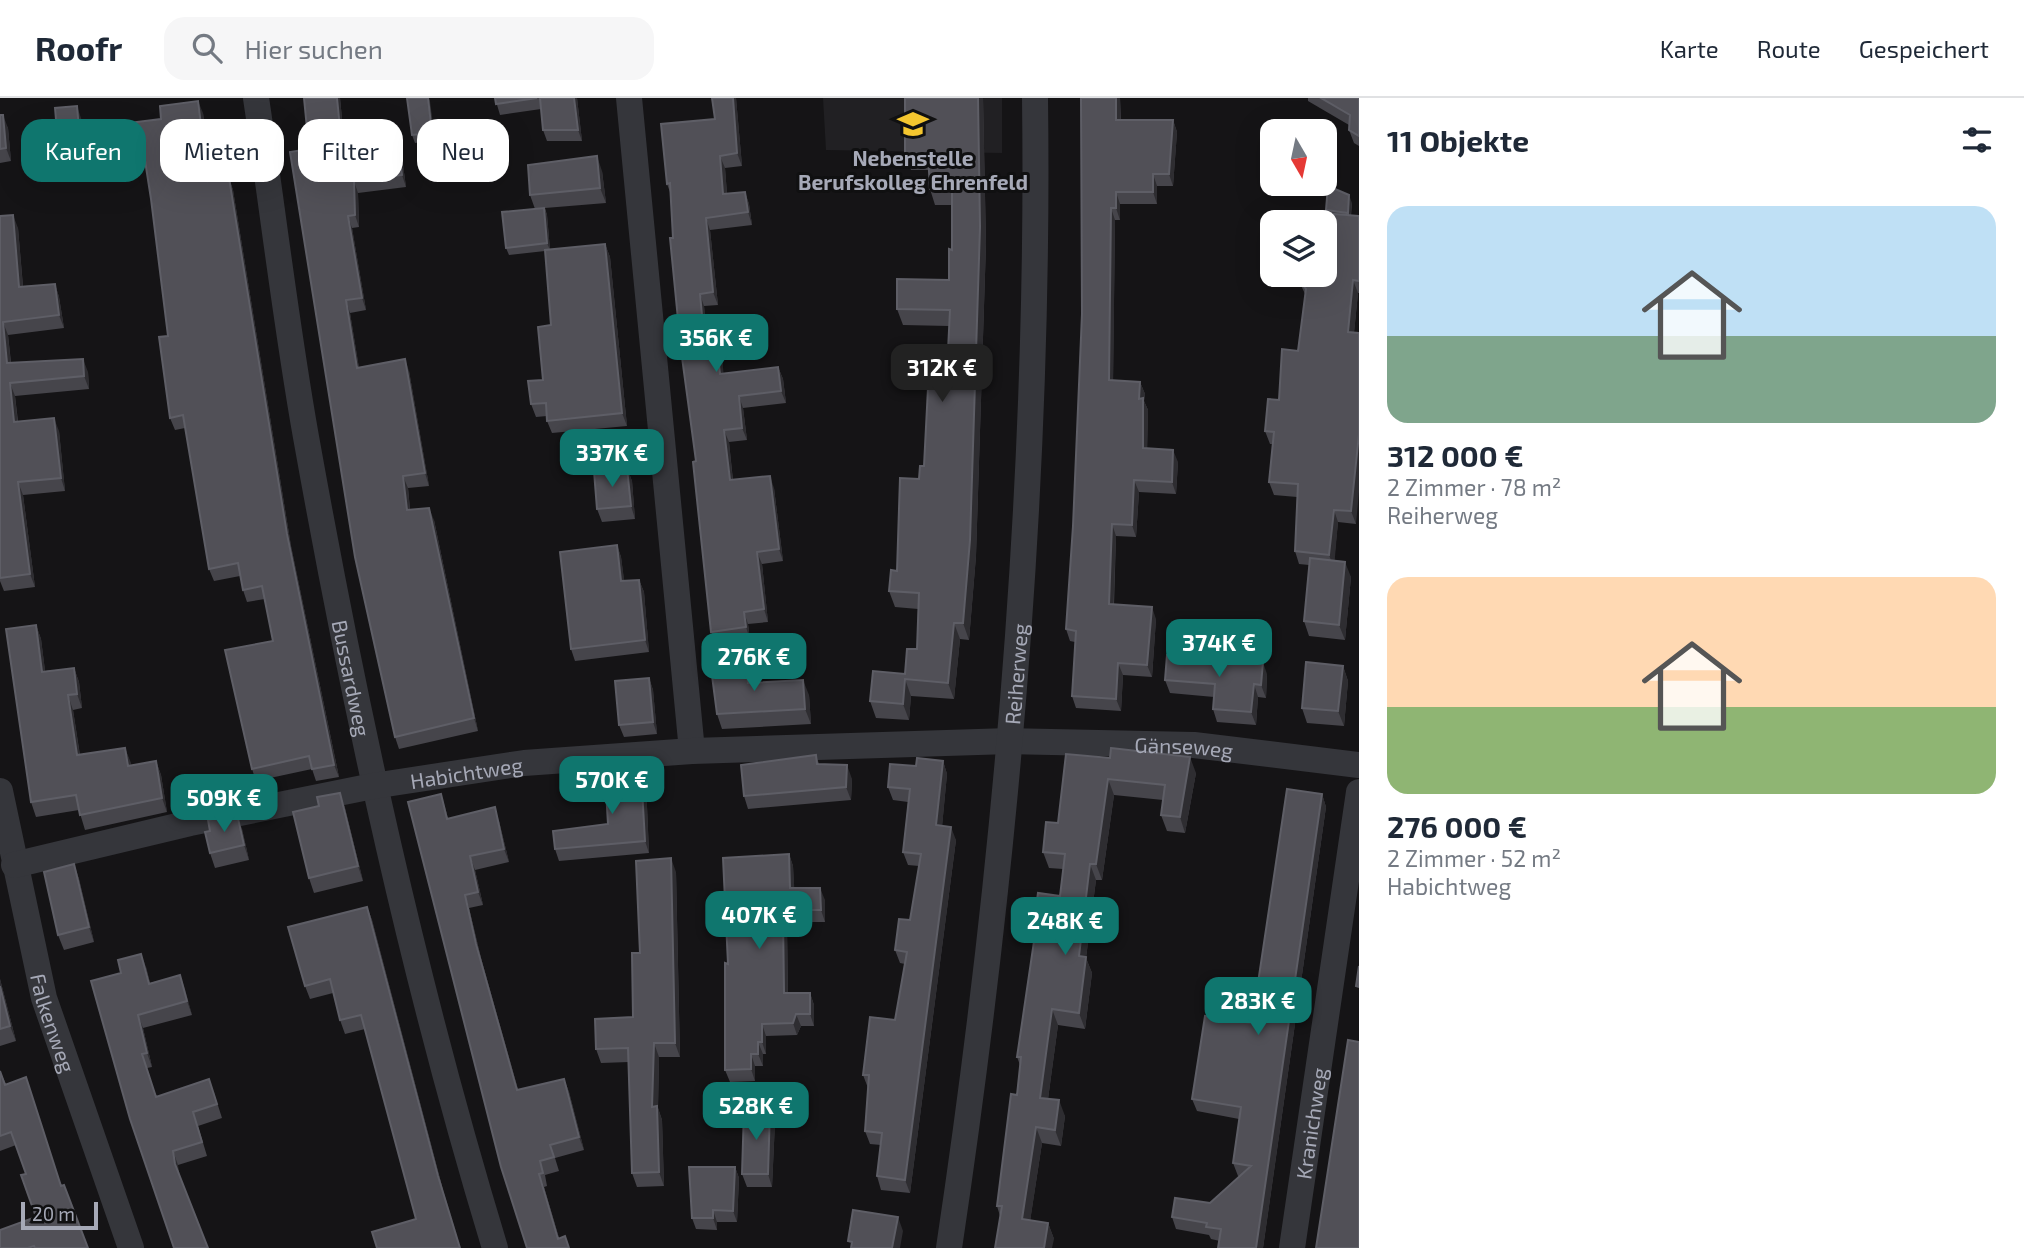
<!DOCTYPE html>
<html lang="de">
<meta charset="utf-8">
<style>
:root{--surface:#fff;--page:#f6f6f7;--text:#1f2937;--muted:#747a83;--line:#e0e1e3;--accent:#0f766e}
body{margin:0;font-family:"Exo 2",sans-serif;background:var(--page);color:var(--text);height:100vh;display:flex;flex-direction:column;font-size:26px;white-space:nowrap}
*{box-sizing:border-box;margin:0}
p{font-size:23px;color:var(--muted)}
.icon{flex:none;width:38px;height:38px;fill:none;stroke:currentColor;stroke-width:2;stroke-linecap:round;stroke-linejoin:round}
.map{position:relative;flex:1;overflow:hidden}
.drawer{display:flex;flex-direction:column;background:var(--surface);width:665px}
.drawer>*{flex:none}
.banner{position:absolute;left:21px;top:21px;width:665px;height:63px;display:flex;gap:14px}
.needle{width:46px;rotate:171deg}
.controls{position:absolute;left:1260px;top:21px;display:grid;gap:14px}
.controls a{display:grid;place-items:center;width:77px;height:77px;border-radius:14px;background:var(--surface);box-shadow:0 7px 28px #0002;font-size:35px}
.scale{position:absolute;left:21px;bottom:18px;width:77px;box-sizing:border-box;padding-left:7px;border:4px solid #a6a9b7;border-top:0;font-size:19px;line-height:24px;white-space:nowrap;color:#a6a9b7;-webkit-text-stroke:5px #101011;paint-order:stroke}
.price{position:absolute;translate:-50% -60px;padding:0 16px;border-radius:14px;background:var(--accent);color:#fff;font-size:23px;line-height:46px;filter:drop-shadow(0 2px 4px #0008)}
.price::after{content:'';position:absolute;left:50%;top:42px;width:21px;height:16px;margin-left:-10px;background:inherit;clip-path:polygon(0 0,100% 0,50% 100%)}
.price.on{background:#222;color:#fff}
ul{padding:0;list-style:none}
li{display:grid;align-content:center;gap:14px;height:371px;padding:0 28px}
li span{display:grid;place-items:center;height:217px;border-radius:21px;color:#555}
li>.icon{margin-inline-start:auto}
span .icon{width:126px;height:126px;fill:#fffc;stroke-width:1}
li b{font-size:30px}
h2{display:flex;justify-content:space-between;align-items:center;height:84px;padding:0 28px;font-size:30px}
.chip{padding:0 24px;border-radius:21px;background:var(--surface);box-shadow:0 7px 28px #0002;font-size:24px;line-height:63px}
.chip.on{background:var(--accent);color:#fff}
header{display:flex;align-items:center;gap:42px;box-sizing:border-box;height:98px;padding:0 35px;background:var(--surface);border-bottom:2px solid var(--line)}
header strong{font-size:33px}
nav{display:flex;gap:38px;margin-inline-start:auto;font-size:24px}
.search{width:490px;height:63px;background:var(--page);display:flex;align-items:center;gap:18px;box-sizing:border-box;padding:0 24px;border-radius:21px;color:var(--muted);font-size:26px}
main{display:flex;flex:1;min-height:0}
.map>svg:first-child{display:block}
</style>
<header>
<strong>Roofr</strong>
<div class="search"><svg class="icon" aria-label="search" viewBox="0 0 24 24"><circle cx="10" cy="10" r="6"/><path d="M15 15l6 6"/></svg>Hier suchen</div>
<nav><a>Karte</a><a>Route</a><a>Gespeichert</a></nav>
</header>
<main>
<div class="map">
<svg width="1359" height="1150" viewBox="0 0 1359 1150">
<rect width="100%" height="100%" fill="#151416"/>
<path fill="#212023" d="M823,0H1002V55L826,52Z"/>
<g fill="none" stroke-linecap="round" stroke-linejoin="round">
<g stroke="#35363b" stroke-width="26">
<path id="s1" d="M256,0C273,113 286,227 306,339C355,613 414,884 495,1150"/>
<path d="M629,0L692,653"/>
<path id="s2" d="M0,693L44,900L131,1150"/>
<path id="s3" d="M14,767L190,725L373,688L524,665L692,653L1010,643L1194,647L1359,667"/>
<path id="s4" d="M949,1150C1006,769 1040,385 1035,0"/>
<path id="s5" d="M1292,1150L1359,694"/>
</g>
</g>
<path fill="#46454b" d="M304,0H340L346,61L399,55L403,67L406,89L358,95L359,129L352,130L366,212L350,215L359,270L409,273L429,388L408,390L410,411L434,422L478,633L399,651L395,639L309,51Z
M407,0H429L435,42L415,45L412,37Z
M495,0H577L582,43H547L543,32L541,11L500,17Z
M712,0H736L742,68L725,70L727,96L745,94L749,106L752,127L710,132L718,207L704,208L708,249L717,248L722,260L723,276L778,269L783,281L786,305L743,310L747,342L729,344L733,382L774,390L783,463L762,466L768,524L748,526L750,542L716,546L711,534L696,363L673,140L670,94L667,86L715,21Z
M905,0H983L986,146L976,458L969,542L960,541L954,601L911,598L909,622L876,620L870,603L905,576L917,551L918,511L895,509L889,493L897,473L919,381L924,368L935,291L947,273L949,228L903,227L897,211L949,182L952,152V107H935L930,91L929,72H911L905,56Z
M1120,0L1121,22H1173L1177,34L1173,88H1157V106H1120V122H1115L1113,282L1140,284L1145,296L1144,303L1148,312L1147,351L1178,364L1176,396L1139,394L1136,439L1116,438L1114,507L1156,521L1152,579L1123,577L1121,613L1076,610L1072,598L1075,544L1070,543L1066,531L1073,428L1082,216Z
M1308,0H1359V48L1354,45L1349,32V27L1308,3Z
M203,15L211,83L229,80L233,92L291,448L339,679L316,683L312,671L256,683L252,671L273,543L265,501L247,504L243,492L240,478L214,483L209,471L185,330L175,332L170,320L168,238L151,101L146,69L137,70L132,58L161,21Z
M0,17L8,30L11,63L0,65Z
M82,23L86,58L64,60L58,45Z
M602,73L606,105L545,110L547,117L550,152L605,146L610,159L627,328L552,335L547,323V318L536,319L531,306L543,282L551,227L545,153L509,157L506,150L535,111L530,97Z
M1352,105L1351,118H1359V195H1358L1354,234L1356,426L1338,424L1334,463L1351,479L1345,542L1309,538L1304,523L1309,467L1299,466L1295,453L1297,399L1274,397L1269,384L1273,346H1270L1265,333L1298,253L1305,196L1298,181L1330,161L1334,121L1328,120L1326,112Z
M0,118L18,130L23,188L55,186L59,199L64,230L8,237L11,264L88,274L89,291L15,298L18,323L59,333L65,393L23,397L35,489L4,493L0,483Z
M627,370L632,383L635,421L602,424L597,411Z
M617,447L621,459L624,483L639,482L644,494L649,554L575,563L571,551Z
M36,527L41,541L45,573L74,570L79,584L82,610L73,612L80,657L125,650L131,667L156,663L161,677L167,714L85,732L79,712L36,719L31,704Z
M1343,568L1348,583L1344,628L1307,625L1302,610Z
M1267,576L1266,600L1258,599L1256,627L1217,624L1213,611L1214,599L1170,595L1165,582Z
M649,580L653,592L657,636L624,639L619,627Z
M751,581L752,585L809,597L811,626L722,631L717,616Z
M1066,656L1196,675L1185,735L1167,733L1161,717L1163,702L1114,697L1102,782H1096L1086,860L1092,875L1085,931L1058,927L1048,1001L1065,1018L1061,1048L1042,1045L1030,1123L1048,1125L1054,1141L1000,1118L997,1108L1017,997L1020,967L1017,959L1036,829L1034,823L1060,798L1063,771L1049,770L1043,754L1058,725Z
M816,657L819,666L852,681L851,702L748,711L744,698Z
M943,663L947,676L942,728L956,742L910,1095L881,1092L877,1078L881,1047L870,1046L865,1033L868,990L863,977L895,922L905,866L900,865L895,852L910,822L919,768L908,767L903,754L908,704L893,702L888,689L916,668Z
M641,673L646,685L649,755L559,763L555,751L608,726Z
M340,695L345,710L363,783L314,795L309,780L319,708Z
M1322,696L1326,709L1263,1150H1218L1220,1143L1211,1141L1209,1137L1176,1131L1172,1119L1210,1105L1240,1078H1238L1233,1065L1239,1021L1197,1013L1192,1001L1252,925Z
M445,709L448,721L499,723L509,764L475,772L483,807L469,810L481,860L518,992L564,981L569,994L584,1052L555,1060L559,1073L545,1077L547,1088L544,1089L559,1140L527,1150Z
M242,731L249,762L215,770L210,755Z
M789,756L793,768L794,790L825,802V824H796V830H787L788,895H810L814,907V928H801L797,937L766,938V956H763V968H755V983L730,984L725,972L728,866Z
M74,766L79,781L94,844L64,852L58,837Z
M676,774L680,959H659L658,1010L662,1022L664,1088L637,1089L632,1075L629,964L601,965L596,951L633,919L640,855Z
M367,809L372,822L443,1092L416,1121L365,931L345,936L340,922L333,895L310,901L305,888Z
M146,869L150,885L180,877L192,917L143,930L152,969L147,970L156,998L214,995L222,1020L198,1028L207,1058L178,1067L174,1150L121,875Z
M0,881L16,943L0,948Z
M0,973L6,986L26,979L61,1088L88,1150H0L36,1119L26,1076L16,1047L0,1053Z
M770,1011L775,1024L772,1089H747L742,1076Z
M735,1069L739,1080L737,1124H717V1132L696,1131L692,1120Z"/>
<path fill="#2e2d31" d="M337,0H340L347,74L343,61Z
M428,0L430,3L435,42L432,35Z
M574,0H577L582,43L578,32Z
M733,0H736L742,68L737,55Z
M978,0H983L986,146L976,458L969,542L963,525Z
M1116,0H1120L1121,34L1116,22Z
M198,3L203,15L213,95L208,83Z
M77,8L82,23L86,58L80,43Z
M3,17L8,30L11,63L6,50Z
M1173,22L1177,34L1173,88L1169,76Z
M399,55L403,67L406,89L402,77Z
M597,58L602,73L606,105L600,90Z
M720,58L725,70L728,109L723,96Z
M1153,76L1157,88V106L1153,94Z
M229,80L233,92L291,448L339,679L334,667L287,436Z
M354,83L358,95L359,129L355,117Z
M745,94L749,106L752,127L748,114Z
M1116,94L1120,106V122L1116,110Z
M1349,97L1352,105L1350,122L1348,115Z
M544,110L547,117L550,152L547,145Z
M1111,110L1115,122L1113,294L1109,282Z
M13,117L18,130L24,202L19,189Z
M348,118L352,130L366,212L362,200Z
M706,120L710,132L718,207L713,194Z
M605,146L610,159L627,328L622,315Z
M1353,182L1358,195L1353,246L1348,234Z
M55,186L59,199L64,230L59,217Z
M700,196L704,208L709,262L705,249Z
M346,202L350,215L361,283L357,270Z
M3,224L8,237L12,278L7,265Z
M717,248L722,260L725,289L720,276Z
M83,261L88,274L89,291L84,278Z
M405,261L409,273L429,388L425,375Z
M778,269L783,281L786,305L781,293Z
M1140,284L1145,296L1144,303L1148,312L1147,362L1143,350L1139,301Z
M10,285L15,298L19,337L14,324Z
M739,298L743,310L747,342L742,330Z
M54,320L59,333L65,393L61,380Z
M724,332L729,344L734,395L730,382Z
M1359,336V394L1356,426L1351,413Z
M1173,352L1178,364L1176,396L1172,384Z
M627,370L632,383L635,421L631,408Z
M403,378L408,390L411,424L407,412Z
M770,378L774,390L783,463L779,451Z
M1134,382L1139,394L1136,439L1132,427Z
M18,384L23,397L35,489L30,476Z
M429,410L434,422L478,633L474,620Z
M1334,412L1338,424L1334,470L1329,457Z
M1112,426L1116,438L1113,518L1109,506Z
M617,447L621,459L626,495L621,483Z
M757,454L762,466L768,524L764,511Z
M1345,464L1351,479L1345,542L1339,527Z
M639,482L644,494L649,554L645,542Z
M1152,509L1156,521L1152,579L1147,567Z
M744,514L748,526L750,542L746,529Z
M954,525L960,541L954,601L948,585Z
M36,527L41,541L47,588L42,574Z
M1263,564L1267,576L1266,600L1261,587Z
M1118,565L1123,577L1121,613L1116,601Z
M746,566L751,581L753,600L748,585Z
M1343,568L1348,583L1344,628L1338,613Z
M74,570L79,584L82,610L77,596Z
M649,580L653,592L657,636L653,624Z
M905,581L911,598L909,622L903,606Z
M803,582L809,597L811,626L805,611Z
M1254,586L1258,599L1256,627L1251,614Z
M68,597L73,612L82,672L77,657Z
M125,650L131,665L133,682L128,668Z
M1190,659L1196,675L1185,735L1180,719Z
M156,663L161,677L167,714L162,700Z
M943,663L947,676L941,740L936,727Z
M847,667L852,681L851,702L846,689Z
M641,673L646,685L649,755L645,743Z
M1108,681L1114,697L1102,782L1096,766Z
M340,695L345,710L363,783L358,768Z
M441,696L445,709L452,735L447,721Z
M1322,696L1326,709L1263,1150H1256Z
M495,709L499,723L509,764L504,751Z
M237,716L242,731L249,762L244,747Z
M951,729L956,742L910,1095L905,1082Z
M789,756L793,768L795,802L790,790Z
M470,758L475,772L483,807L478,794Z
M671,760L676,774L680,959L675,945Z
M74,766L79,781L94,844L89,829Z
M1090,766L1096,782L1086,860L1092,875L1085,931L1079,915V858Z
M820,790L825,802V824L821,812Z
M465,797L469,810L481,860L522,1005L517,992L476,846Z
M367,809L372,822L443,1092L461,1150L438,1078Z
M791,812L796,824V830L792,818Z
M783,818L787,830L788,907L784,895Z
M141,856L146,869L154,900L149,886Z
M180,877L185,891L192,917L187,903Z
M0,881L16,943L10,928L0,888Z
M810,895L814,907V928L810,916Z
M1052,911L1058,927L1046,1016L1040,1000Z
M796,916L801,928L797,937L793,925Z
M138,917L143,930L152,969L147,955Z
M762,926L766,938V956L762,944Z
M758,944L763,956V968L758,956Z
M654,945L659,959L658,1010L662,1022L664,1088L659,1074L652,1009Z
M751,956L755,968V983L751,971Z
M564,981L569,994L584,1052L579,1039Z
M1059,1002L1065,1018L1061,1048L1055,1032Z
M770,1011L775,1024L772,1089L768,1076Z
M1036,1029L1042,1045L1028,1137L1022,1121Z
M173,1053L178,1067L180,1080L175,1066Z
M735,1069L739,1080L737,1124L733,1113Z
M539,1076L544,1089L562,1150L558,1141Z
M713,1112L717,1124V1132L713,1120Z
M898,1119L903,1133L900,1150H892Z
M1048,1125L1054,1141L1052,1150H1044Z"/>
<path fill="#515057" stroke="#5e5e66" stroke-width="2" d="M304,0H337L343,61L399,55L402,77L354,83L355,117L348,118L362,200L346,202L357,270L405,261L425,375L403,378L407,412L429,410L474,620L395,639L355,459L290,54L309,51Z
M407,0H428L432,35L412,37Z
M495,0H537L496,6Z
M540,0H574L578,32H543Z
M712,0H733L737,55L720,58L723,96L745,94L748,114L706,120L713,194L700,196L705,249L717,248L720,276L778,269L781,293L739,298L742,330L724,332L730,382L770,378L779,451L757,454L764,511L744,514L746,529L711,534L693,364L696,363L681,252L670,140H673L670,85L667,86L661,26L715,21Z
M905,0H978L980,129L970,442L963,525H954L948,585L905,581L903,606L870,603L873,573L905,576L907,551H917L919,495L889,493L891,472L897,473L900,380L919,381L920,368H924L928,290L935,291L937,273H947L950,212L897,211V181L949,182V151L952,152V91H930L928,56H905Z
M1081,0H1116V22H1173L1169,76H1153V94H1116V110H1111L1109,282L1140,284L1139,301L1143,300V350L1173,352L1172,384L1134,382L1132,427L1112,426L1109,506L1152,509L1147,567L1118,565L1116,601L1072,598L1076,533L1066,531L1073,428L1082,216Z
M1321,0H1359V38L1349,32L1350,17Z
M198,3L208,83L229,80L287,436L334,667L312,671L309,658L252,671L225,552L273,543L262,488L243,492L238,465L209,471L183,317L170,320L159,239L168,238L151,101L144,56L132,58L128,25L161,21L160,8Z
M77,8L80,43L58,45L55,10Z
M0,17H3L6,50L0,51Z
M597,58L600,90L530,97L528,67Z
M1328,88L1349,97L1348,115L1326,112Z
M544,110L547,145L506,150L502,114Z
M1334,116L1359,118V183L1353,182L1348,234L1359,235V336L1351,413L1334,412L1329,457L1295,453L1298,386L1269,384L1274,334L1265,333L1268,301L1279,302L1282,251L1298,253L1306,191L1298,181L1299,177H1325V160L1330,161Z
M13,117L19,189L55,186L59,217L3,224L7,265L83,261L84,278L10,285L14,324L54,320L61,380L18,384L30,476L0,480V118Z
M605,146L622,315L547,323L546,305L531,306L528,283L543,282L538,229L551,227L545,152Z
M627,370L631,408L597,411L594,373Z
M617,447L621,483L639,482L645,542L571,551L560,454Z
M1310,460L1345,464L1339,527L1304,523Z
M36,527L42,574L74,570L77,596L68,597L77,657L125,650L128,668L156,663L162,700L80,717L76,697L31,704L6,531Z
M1167,557L1263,564L1261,587L1254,586L1251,614L1213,611L1215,586L1165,582Z
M1306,564L1343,568L1338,613L1302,610Z
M746,566L748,585L803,582L805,611L717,616L711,570Z
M649,580L653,624L619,627L615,583Z
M1111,650L1190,659L1180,719L1161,717L1165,687L1108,681L1096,766H1090L1079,858L1086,859L1079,915L1052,911L1040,1000L1059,1002L1055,1032L1036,1029L1022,1121L1048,1125L1044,1150H995L1002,1108H997L1011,996L1017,997L1021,959H1017L1037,823H1034L1038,795L1060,798L1065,756L1043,754L1046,724L1058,725L1066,656L1110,660Z
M816,657L817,666L847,667L846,689L744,698L741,667Z
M917,660L943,663L936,727L951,729L905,1082L877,1078L882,1035L865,1033L869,977H863L870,919L895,922L907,854L895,852L899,821L910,822L921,756L903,754L910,691L888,689L890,666L916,668Z
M641,673L645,743L555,751L553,733L608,726L605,675Z
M1287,691L1322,696L1256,1150H1218L1221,1131L1206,1129L1207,1125L1172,1119L1175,1100L1210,1105L1251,1068L1233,1065L1241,1009L1192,1001L1205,918L1252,925Z
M340,695L358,768L309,780L293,714L319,708L317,699Z
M441,696L447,721L495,709L504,751L470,758L478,794L465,797L476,846L517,992L564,981L579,1039L550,1047L554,1059L540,1063L543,1075L539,1076L558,1141L565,1138L569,1150H527L501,1069L408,704Z
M237,716L244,747L210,755L205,734L210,733L208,722Z
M789,756L790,790H820L821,812H791L792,818H783L784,895H810V916H796L793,925L762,926V944H758V956H751V971L725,972V865L728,866L723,760Z
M671,760L675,945H654L652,1009L657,1008L659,1074L632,1075L628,950L596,951L595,921L633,919L632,855H640L636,763Z
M74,766L89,829L58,837L44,774Z
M367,809L438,1078L460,1150H377L372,1134L416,1121L361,917L340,922L330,881L305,888L288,829Z
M141,856L149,886L180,877L187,903L138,917L147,955L142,956L156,999L209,981L217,1006L193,1014L202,1044L173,1053L175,1066L208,1150H174L130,1021L91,883L121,875L118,862Z
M1359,868V889L1356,888Z
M0,888L10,928L0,931Z
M1348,942L1359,944V1150H1316Z
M0,973L5,987L26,979L61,1088L64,1087L88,1150H35L34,1148L28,1150H0V1132L36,1119L21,1077L26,1076L11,1034L0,1038Z
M744,1011H770L768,1076H742Z
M689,1069H735L733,1113L713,1112V1120H692Z
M853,1112L898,1119L892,1150H851L852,1144L848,1143Z"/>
<defs>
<g id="school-bare" transform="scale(2.415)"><path d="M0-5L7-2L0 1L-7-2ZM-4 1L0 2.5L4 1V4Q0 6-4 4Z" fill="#f4c62f" stroke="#101011" stroke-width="2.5" paint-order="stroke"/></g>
</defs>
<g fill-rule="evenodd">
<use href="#school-bare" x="913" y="26"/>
</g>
<g text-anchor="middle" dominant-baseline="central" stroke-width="6" stroke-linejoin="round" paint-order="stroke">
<g font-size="21" font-weight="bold" fill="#a6a9b7" stroke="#101011">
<text x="913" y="59">Nebenstelle<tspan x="913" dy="24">Berufskolleg Ehrenfeld</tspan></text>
</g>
<g font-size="21" fill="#a6a9b7" stroke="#101011">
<text stroke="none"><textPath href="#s4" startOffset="578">Reiherweg</textPath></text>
<text stroke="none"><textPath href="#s1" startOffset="588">Bussardweg</textPath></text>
<text stroke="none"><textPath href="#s3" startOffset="1181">Gänseweg</textPath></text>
<text stroke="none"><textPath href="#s3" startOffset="462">Habichtweg</textPath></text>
<text stroke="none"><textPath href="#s2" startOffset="238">Falkenweg</textPath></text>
<text stroke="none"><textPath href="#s5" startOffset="126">Kranichweg</textPath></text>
</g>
</g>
</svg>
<div class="controls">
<a><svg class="needle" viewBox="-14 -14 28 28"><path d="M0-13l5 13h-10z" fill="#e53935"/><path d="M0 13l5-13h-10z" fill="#747a83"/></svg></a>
<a><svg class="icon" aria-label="layers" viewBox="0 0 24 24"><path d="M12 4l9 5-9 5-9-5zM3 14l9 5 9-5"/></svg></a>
</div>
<div class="scale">20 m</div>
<b class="price" style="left:716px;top:276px">356K €</b>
<b class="price on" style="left:942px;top:306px">312K €</b>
<b class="price" style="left:612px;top:391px">337K €</b>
<b class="price" style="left:1219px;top:581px">374K €</b>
<b class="price" style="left:754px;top:595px">276K €</b>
<b class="price" style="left:612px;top:718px">570K €</b>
<b class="price" style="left:224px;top:736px">509K €</b>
<b class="price" style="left:759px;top:853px">407K €</b>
<b class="price" style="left:1065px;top:859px">248K €</b>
<b class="price" style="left:1258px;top:939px">283K €</b>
<b class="price" style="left:756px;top:1044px">528K €</b>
<div class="banner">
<a class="chip on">Kaufen</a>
<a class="chip">Mieten</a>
<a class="chip">Filter</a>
<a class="chip">Neu</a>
</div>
</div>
<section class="drawer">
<h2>11 Objekte<svg class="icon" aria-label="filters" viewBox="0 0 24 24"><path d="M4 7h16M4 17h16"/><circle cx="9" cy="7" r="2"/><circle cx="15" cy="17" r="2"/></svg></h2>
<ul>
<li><span style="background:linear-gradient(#bfe0f5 60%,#7fa58c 0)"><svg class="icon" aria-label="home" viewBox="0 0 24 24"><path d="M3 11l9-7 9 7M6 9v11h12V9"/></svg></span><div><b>312 000 €</b><p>2 Zimmer · 78 m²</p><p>Reiherweg</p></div></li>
<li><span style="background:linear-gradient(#ffd9b3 60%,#8fb573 0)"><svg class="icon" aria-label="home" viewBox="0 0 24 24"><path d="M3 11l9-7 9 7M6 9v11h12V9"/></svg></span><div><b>276 000 €</b><p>2 Zimmer · 52 m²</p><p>Habichtweg</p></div></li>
</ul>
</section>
</main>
